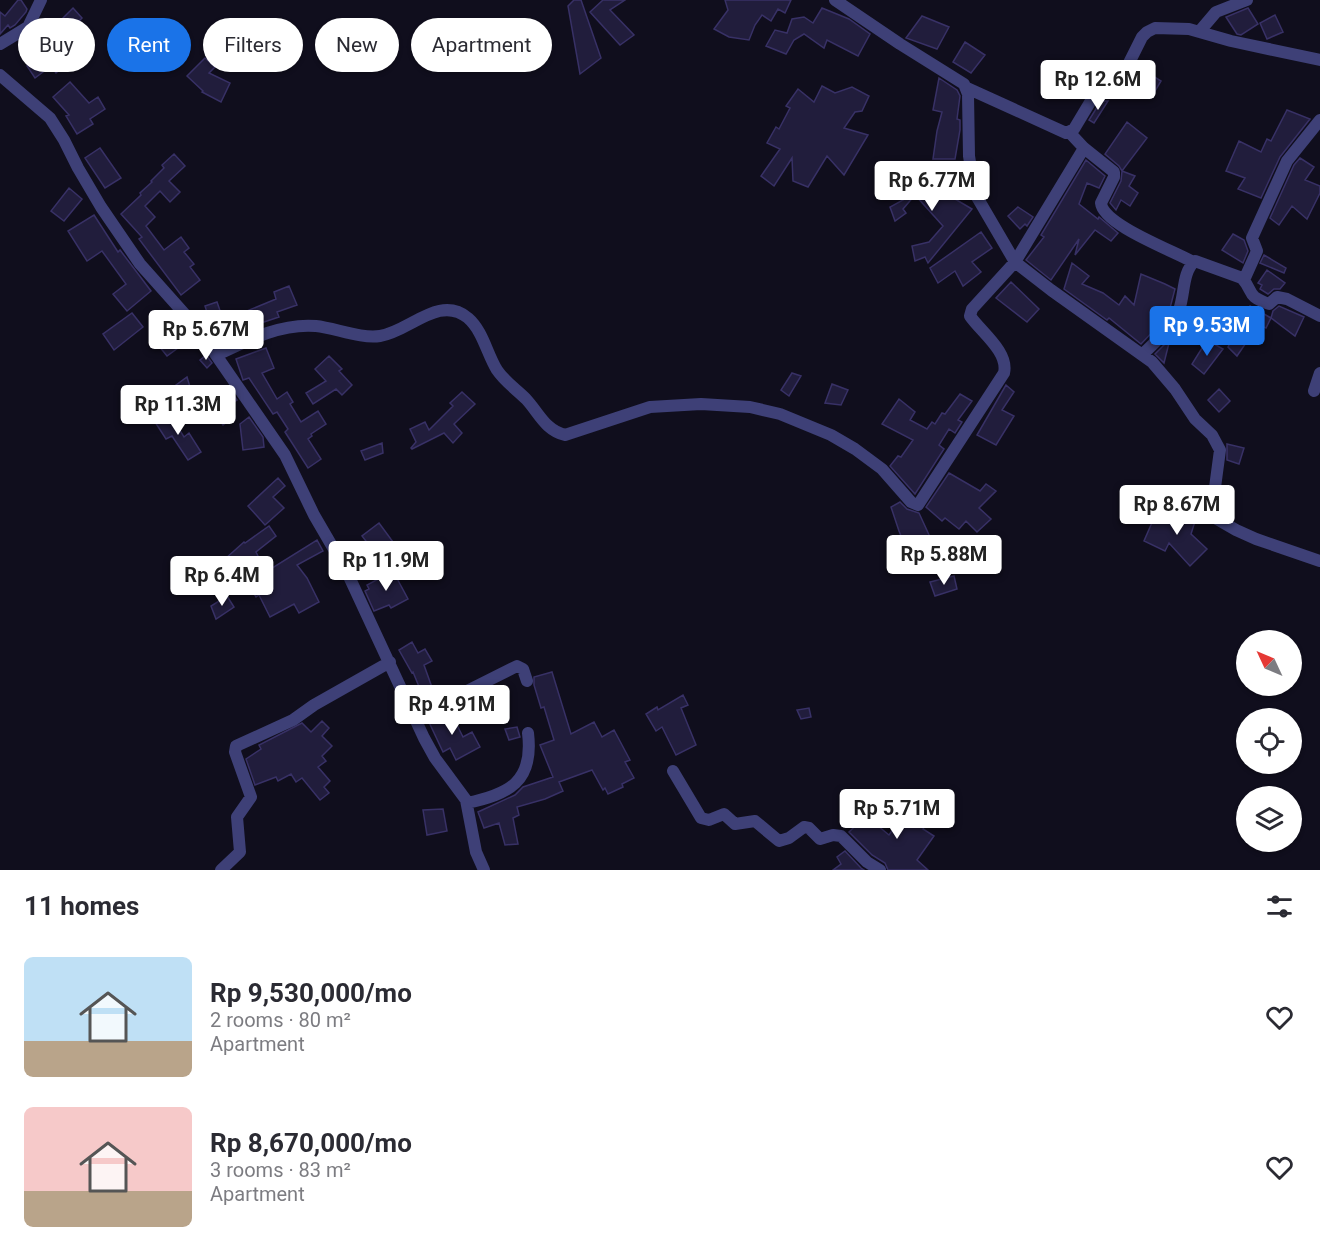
<!DOCTYPE html>
<meta charset="utf-8">
<style>
:root{--surface:#fff;--page:#f7f7f7;--text:#2b2b33;--muted:#7c7c81;--accent:#1a73e8}
body{margin:0;font-family:Roboto,sans-serif;background:var(--page);color:var(--text);height:100vh;display:flex;flex-direction:column;font-size:22px;white-space:nowrap}
*{box-sizing:border-box;margin:0}
p{font-size:20px;color:var(--muted)}
.icon{flex:none;width:33px;height:33px;fill:none;stroke:currentColor;stroke-width:2;stroke-linecap:round;stroke-linejoin:round}
.map{position:relative;height:870px;overflow:hidden}
.drawer{display:flex;flex-direction:column;background:var(--surface);flex:1}
.drawer>*{flex:none}
.hud{position:absolute;left:18px;top:18px;width:600px;height:54px;display:flex;gap:12px}
.needle{width:39px;rotate:314deg}
.buttons{position:absolute;left:1236px;top:630px;display:grid;gap:12px}
.buttons a{display:grid;place-items:center;width:66px;height:66px;border-radius:50%;background:var(--surface);box-shadow:0 2px 4px #0004;font-size:30px}
.price{position:absolute;translate:-50% -51px;padding:0 14px;border-radius:6px;background:#fff;color:#222;font-size:20px;line-height:39px;filter:drop-shadow(0 2px 3px #0008)}
.price::after{content:'';position:absolute;left:50%;top:36px;width:18px;height:14px;margin-left:-9px;background:inherit;clip-path:polygon(0 0,100% 0,50% 100%)}
.price.on{background:var(--accent);color:#fff}
ul{padding:0;list-style:none}
li{display:flex;align-items:center;gap:18px;height:150px;padding:0 24px}
li span{display:grid;place-items:center;flex:none;width:168px;height:120px;border-radius:9px;color:#555}
li>.icon{margin-inline-start:auto}
span .icon{width:72px;height:72px;fill:#fffc;stroke-width:1}
li b{font-size:26px}
h2{display:flex;justify-content:space-between;align-items:center;height:72px;padding:0 24px;font-size:26px}
.pill{padding:0 21px;border-radius:27px;background:var(--surface);box-shadow:0 2px 4px #0004;font-size:21px;line-height:54px}
.pill.on{background:var(--accent);color:#fff}
.map>svg:first-child{display:block}
</style>
<div class="map">
<svg width="1320" height="870" viewBox="0 0 1320 870">
<rect width="100%" height="100%" fill="#100e1d"/>
<path fill="#211d3c" stroke="#383166" stroke-width="1.5" d="M18,0H21L27,9L26,12L15,25L10,28L8,25L0,34V12L5,16Z
M574,0H581L601,58L580,74L568,6Z
M603,0H625L610,10L634,35L620,45L590,12Z
M725,0H791L785,13L778,9L771,21L762,15L755,25L749,40L729,37L714,29L728,10Z
M73,8L82,18L69,32L59,22Z
M822,8L849,19L870,34L858,56L827,40L824,48L804,34L794,40L786,54L766,46L775,30L787,33L792,19L804,17L813,23Z
M1248,8L1258,24L1241,35L1237,34L1226,17Z
M1275,15L1283,32L1267,39L1260,23Z
M922,16L949,27L937,49L906,38Z
M38,24L63,57L60,60L64,66L56,73L51,66L35,78L27,66L33,61L20,42L33,34Z
M965,42L985,55L971,73L953,62Z
M205,58L215,67L209,73L230,83L221,102L202,92L203,91L187,76Z
M1137,66L1161,81L1151,98L1128,84Z
M939,78L957,90L960,96L957,119L960,120V130L955,159H933L937,131L942,112L933,110Z
M70,82L89,103L98,97L105,109L90,119L93,124L77,134L66,116L69,115L53,97Z
M822,86L835,93L852,87L869,96L862,111L855,112L844,128L868,135L844,175L827,156L808,187L793,181L792,158L774,186L761,176L780,149L767,143L776,127L779,129L790,108L786,106L798,89L814,102Z
M1101,101H1108L1094,123L1089,120Z
M1287,110L1310,119L1280,157L1261,198L1238,189L1245,178L1226,171L1239,141L1261,152L1267,139L1271,141Z
M1127,122L1147,138L1122,171L1119,166L1105,154Z
M100,148L121,178L105,188L85,158Z
M174,154L185,166L169,181L180,192L170,202L160,191L145,206L155,217L146,226L164,250L181,237L189,248L184,252L194,264L190,267L200,280L181,295L139,239L142,237L121,214L141,195L140,193L152,182L151,181L164,168L162,165Z
M1300,158L1314,167L1305,180L1320,186V193L1307,219L1292,206L1279,225L1270,218L1294,165Z
M1086,160L1105,176L1099,188L1087,183L1079,204L1098,219L1099,217L1118,233L1111,241L1095,230L1075,255L1079,239L1051,280L1026,260L1044,237L1041,235Z
M916,171L942,190L944,188L958,196L955,199L972,209L928,263L925,257L915,261L912,246L929,242L943,226L915,195L903,209L906,213L895,221L890,207L903,200L899,195Z
M1122,171L1135,176L1129,186L1138,193L1130,206L1121,200L1116,210L1110,203L1121,181Z
M69,188L82,199L64,221L51,211Z
M1018,207L1033,217L1027,226L1025,224L1020,229L1008,216Z
M94,215L118,252L120,250L151,291L127,311L113,294L126,284L102,251L87,261L68,231Z
M981,232L992,248L972,262L981,272L963,286L955,271L938,283L930,268Z
M1233,234L1244,240L1248,251L1243,263L1222,250Z
M1264,255L1286,268L1284,273L1260,263Z
M1072,263L1089,276L1082,284L1103,293L1119,305L1125,296L1134,305L1141,274L1165,284L1175,289L1169,312L1166,317L1152,309L1161,323L1141,344L1109,318L1107,320L1064,289Z
M1267,270L1285,283L1280,289H1274L1268,294L1260,289L1262,285L1258,283Z
M1011,282L1039,309L1027,322L996,298Z
M289,286L297,305L277,312L279,317L258,324L259,327L237,336L230,318L276,299L274,292Z
M217,302L224,322L211,325L205,306Z
M1250,306L1271,318L1273,311L1279,306L1304,317L1295,336L1271,318L1266,328L1244,318Z
M132,313L143,327L114,350L103,334Z
M1193,316L1214,331L1205,342L1185,330Z
M180,322L193,336L185,343L172,328Z
M171,328L178,348L167,356L155,341Z
M1236,330L1248,340L1237,356L1228,347Z
M1170,339L1164,363L1155,354Z
M1207,340L1223,349L1204,374L1192,364Z
M266,348L274,368L262,373L277,399L287,392L293,402L290,404L301,422L318,411L326,424L311,434L312,436L308,439L321,459L308,468L285,432L288,429L277,412L273,414L249,378L243,380L236,359Z
M206,355L212,363L207,368L200,360Z
M329,356L342,369L339,371L352,385L342,395L336,389L313,404L306,393L326,381L315,369Z
M792,373L801,376L789,396L781,390Z
M187,377L193,397L180,407L168,391Z
M832,384L848,390L841,405L825,403Z
M1006,385L1014,392L1002,410L1014,416L996,445L977,435Z
M1219,389L1230,401L1219,412L1208,400Z
M231,391L237,400L228,406L235,416L223,425L217,416L210,421L203,411Z
M462,392L475,404L454,424L462,433L453,443L444,433L412,449L411,448L416,442L410,429L425,422L429,430L453,406L450,403Z
M960,394L972,401L958,420L962,422L955,433L949,429L939,445L944,449L915,494L890,466L898,456L901,457L913,440L882,424L899,399L915,412L910,420L927,429L932,422L935,424L942,413L945,414Z
M169,413L184,437L189,433L201,452L188,460L172,436L166,439L155,422Z
M249,417L263,437L264,447L243,450L240,424Z
M382,443L383,453L365,460L361,451Z
M1227,444L1244,448L1239,464L1227,460Z
M949,473L980,491L986,484L996,491L979,508L991,519L977,532L966,521L959,529L945,518L942,521L926,507Z
M278,478L285,486L273,497L284,508L265,525L248,506Z
M900,502L907,509L919,513L935,548L912,563L899,531L891,507Z
M1176,509L1197,515L1191,534L1207,549L1190,566L1169,543L1165,551L1144,541L1154,518L1171,524Z
M379,523L396,546L361,573L356,564L353,566L348,557L369,545L362,536Z
M269,526L276,536L256,552L266,572L317,540L323,551L297,565L307,578L319,602L299,613L294,604L270,617L259,595L256,597L249,585L255,582L243,559L233,568L225,559L244,542L245,543Z
M393,571L408,599L391,608L389,605L374,611L365,591L369,589L367,585Z
M954,576L957,589L935,596L930,582Z
M227,596L234,607L216,619L211,606Z
M412,642L418,653L425,649L432,661L424,665L434,693L439,691L441,695L420,705L416,697L422,694L413,672L412,673L399,650Z
M552,672L571,734L594,722L602,737L614,730L630,760L625,762L634,778L622,784L623,787L608,794L605,788L603,790L592,770L559,782L563,791L545,799L517,807L519,815L513,818L518,844L505,845L499,823L484,828L478,812L515,795L523,787L553,777L540,745L554,740L544,707L541,708L534,685V677Z
M683,695L688,705L681,708L696,745L676,755L662,727L656,731L646,714L657,707L658,710Z
M809,708L811,717L801,719L797,710Z
M449,709L463,737L472,732L480,747L456,760L450,748L443,752L428,720Z
M322,721L329,728L322,736L332,746L322,756L326,761L318,767L330,781L324,787L329,793L320,800L302,778L296,782L291,774L278,781L276,777L255,785L246,759L261,749L259,745L302,723L311,732Z
M517,727L520,737L509,740L505,729Z
M912,802L933,814L923,829L934,836L917,860L928,870H888L885,863L872,855L849,832L866,816L889,835Z
M443,809L447,831L427,835L423,810Z
M845,851L861,868L864,870H833L841,864L837,857Z"/>
<g fill="none" stroke-linecap="round" stroke-linejoin="round">
<path stroke="#3e4077" stroke-width="12" d="M835,0L900,44L964,84L968,94L969,156L974,187L977,197L1015,262L1051,290L1152,362L1175,389L1195,419L1212,435L1220,450L1212,510L1217,519L1236,530L1256,539L1320,561
M1199,32L1216,12L1247,0
M0,44L28,27L41,0
M0,75L50,118L64,140L78,168L101,207L140,264L198,329L285,455L314,515L346,570L424,738L435,758L466,800L476,852L484,870
M967,88L1066,133L1074,129L1095,94L1098,92L1109,93L1116,89L1142,37L1147,32L1155,28L1189,29L1231,41L1320,60
M1070,133L1084,148L1114,172V177L1101,203C1103,225 1174,251 1193,262
M1244,280L1257,251L1252,238L1287,161L1320,120
M1143,354C1155,342 1173,327 1179,310C1185,294 1182,272 1195,261L1242,278C1255,293 1245,295 1269,304L1277,297L1287,299L1320,316
M217,355C248,340 281,323 316,326C335,328 361,339 380,336C409,332 439,294 468,318C483,331 487,354 497,370C505,382 516,389 526,399C539,413 545,430 565,435L650,407L701,404L750,407L780,414L831,435L855,449L882,469L911,502L918,505L1004,373C1009,352 981,332 970,316L972,309L1015,262L1084,148
M1314,391L1320,373
M415,717L517,666L523,669L527,681
M673,771L701,818L709,820L724,814L735,824L755,821L779,841L789,838L804,827L809,828L820,839L833,835L841,836L867,862L880,870
M467,803C509,794 534,782 528,733
M221,870L240,852L237,817L251,797L235,752L236,746L293,720L314,705L390,662"/>
</g>
</svg>
<div class="buttons">
<a><svg class="needle" viewBox="-14 -14 28 28"><path d="M0-13l5 13h-10z" fill="#e53935"/><path d="M0 13l5-13h-10z" fill="#7c7c81"/></svg></a>
<a><svg class="icon" aria-label="locate" viewBox="0 0 24 24"><circle cx="12" cy="12" r="6"/><path d="M12 2v4M12 18v4M2 12h4M18 12h4"/></svg></a>
<a><svg class="icon" aria-label="layers" viewBox="0 0 24 24"><path d="M12 4l9 5-9 5-9-5zM3 14l9 5 9-5"/></svg></a>
</div>
<b class="price" style="left:1098px;top:111px">Rp 12.6M</b>
<b class="price" style="left:932px;top:212px">Rp 6.77M</b>
<b class="price on" style="left:1207px;top:357px">Rp 9.53M</b>
<b class="price" style="left:206px;top:361px">Rp 5.67M</b>
<b class="price" style="left:178px;top:436px">Rp 11.3M</b>
<b class="price" style="left:1177px;top:536px">Rp 8.67M</b>
<b class="price" style="left:944px;top:586px">Rp 5.88M</b>
<b class="price" style="left:386px;top:592px">Rp 11.9M</b>
<b class="price" style="left:222px;top:607px">Rp 6.4M</b>
<b class="price" style="left:452px;top:736px">Rp 4.91M</b>
<b class="price" style="left:897px;top:840px">Rp 5.71M</b>
<div class="hud">
<a class="pill">Buy</a>
<a class="pill on">Rent</a>
<a class="pill">Filters</a>
<a class="pill">New</a>
<a class="pill">Apartment</a>
</div>
</div>
<section class="drawer">
<h2>11 homes<svg class="icon" aria-label="filters" viewBox="0 0 24 24"><path d="M4 7h16M4 17h16"/><circle cx="9" cy="7" r="2"/><circle cx="15" cy="17" r="2"/></svg></h2>
<ul>
<li><span style="background:linear-gradient(#bfe0f5 70%,#b9a48a 0)"><svg class="icon" aria-label="home" viewBox="0 0 24 24"><path d="M3 11l9-7 9 7M6 9v11h12V9"/></svg></span><div><b>Rp 9,530,000/mo</b><p>2 rooms · 80 m²</p><p>Apartment</p></div><svg class="icon" aria-label="heart" viewBox="0 0 24 24"><path d="M12 20l-8-8c-3-5 5-10 8-4 3-6 11-1 8 4z"/></svg></li>
<li><span style="background:linear-gradient(#f6c9c9 70%,#b9a48a 0)"><svg class="icon" aria-label="home" viewBox="0 0 24 24"><path d="M3 11l9-7 9 7M6 9v11h12V9"/></svg></span><div><b>Rp 8,670,000/mo</b><p>3 rooms · 83 m²</p><p>Apartment</p></div><svg class="icon" aria-label="heart" viewBox="0 0 24 24"><path d="M12 20l-8-8c-3-5 5-10 8-4 3-6 11-1 8 4z"/></svg></li>
</ul>
</section>
